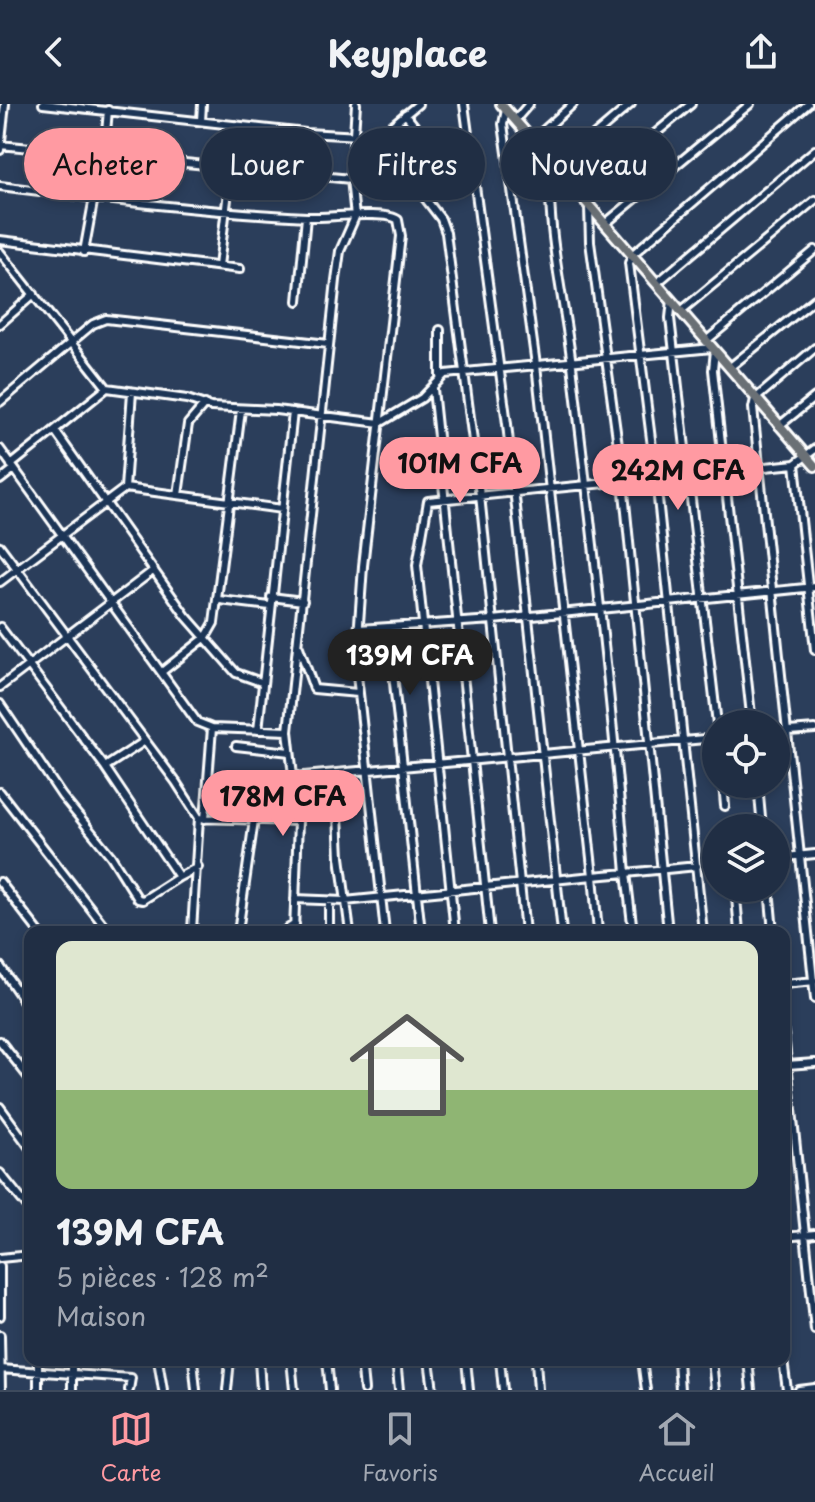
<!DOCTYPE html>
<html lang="fr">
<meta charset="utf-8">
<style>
:root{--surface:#202e44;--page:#2d3a4f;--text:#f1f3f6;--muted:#a2a8b2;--line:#3d4a5d;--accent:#ff9aa2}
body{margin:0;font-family:"Playpen Sans",sans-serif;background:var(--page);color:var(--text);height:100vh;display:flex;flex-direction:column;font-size:30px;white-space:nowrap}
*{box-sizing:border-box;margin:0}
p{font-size:26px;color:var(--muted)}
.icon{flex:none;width:44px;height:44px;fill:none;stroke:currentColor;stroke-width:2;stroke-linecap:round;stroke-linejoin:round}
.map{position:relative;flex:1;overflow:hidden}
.details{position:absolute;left:24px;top:822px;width:766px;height:440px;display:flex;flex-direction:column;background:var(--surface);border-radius:16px;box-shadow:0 4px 12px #0003,0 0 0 2px var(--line)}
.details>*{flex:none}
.hud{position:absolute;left:24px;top:24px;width:768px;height:72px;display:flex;gap:16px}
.controls{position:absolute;left:702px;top:606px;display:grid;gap:16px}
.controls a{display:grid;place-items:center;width:88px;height:88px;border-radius:50%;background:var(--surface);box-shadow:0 4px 12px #0003,0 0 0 2px var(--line);font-size:40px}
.price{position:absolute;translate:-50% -68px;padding:0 18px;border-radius:28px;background:var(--accent);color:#111;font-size:26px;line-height:52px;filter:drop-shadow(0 2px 4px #0008)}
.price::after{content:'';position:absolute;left:50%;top:48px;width:24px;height:18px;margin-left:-12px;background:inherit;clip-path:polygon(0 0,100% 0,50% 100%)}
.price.current{background:#222;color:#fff}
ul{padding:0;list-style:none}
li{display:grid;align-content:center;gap:16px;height:424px;padding:0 32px}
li+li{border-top:2px solid var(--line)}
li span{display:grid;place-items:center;height:248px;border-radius:16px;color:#555}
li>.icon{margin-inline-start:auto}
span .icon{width:144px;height:144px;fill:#fffc;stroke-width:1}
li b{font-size:34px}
.tag{padding:0 28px;border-radius:36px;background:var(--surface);box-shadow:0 4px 12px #0003,0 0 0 2px var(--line);font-size:28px;line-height:72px}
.tag.current{background:var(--accent);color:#111}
header{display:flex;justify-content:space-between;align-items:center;height:104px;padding:0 32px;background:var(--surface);font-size:36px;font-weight:700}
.menu{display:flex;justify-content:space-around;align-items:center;height:112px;border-top:2px solid var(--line);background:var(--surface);font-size:22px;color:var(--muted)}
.menu a{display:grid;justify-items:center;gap:4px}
.menu .current{color:var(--accent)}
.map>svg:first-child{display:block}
</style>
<header><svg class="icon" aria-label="back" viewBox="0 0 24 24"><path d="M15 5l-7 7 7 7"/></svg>Keyplace<svg class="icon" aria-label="share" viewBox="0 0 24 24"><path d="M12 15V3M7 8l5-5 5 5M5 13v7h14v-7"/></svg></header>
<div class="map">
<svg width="815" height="1286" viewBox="0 0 815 1286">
<rect width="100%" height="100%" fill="#2b3e5b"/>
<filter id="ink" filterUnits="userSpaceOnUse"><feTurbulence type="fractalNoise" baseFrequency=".0125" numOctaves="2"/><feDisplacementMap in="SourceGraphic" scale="16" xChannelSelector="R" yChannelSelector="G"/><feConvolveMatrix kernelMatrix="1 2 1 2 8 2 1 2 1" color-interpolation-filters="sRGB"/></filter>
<g filter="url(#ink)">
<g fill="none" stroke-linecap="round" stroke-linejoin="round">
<g stroke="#fff" stroke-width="12">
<path id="minor" d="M43,0L306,29L378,33L418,0
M464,0L507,320L562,828
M506,6L503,20L536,261L593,772L626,769L633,828
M405,10L461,80L474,79
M516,15L529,0
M201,17L202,0
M378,33L441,115L446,129L480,391L525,828
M534,35L573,0
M0,41L351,75
M0,46L5,0
M104,52L108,6
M551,55C545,123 564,193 572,261C592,430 612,599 626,769L697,762
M558,62L631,0
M0,82C102,95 205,108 307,113C326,114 387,106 398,116L401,132L363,462L356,562L385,828
M582,90L691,0
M589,103L590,138L623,378L668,828
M606,119L750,0
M0,136L240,165
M0,148L107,284L187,295L211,303L276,306L380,319L422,294L445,270L712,244
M84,148L94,93
M219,162L236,21
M657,179L815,46
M672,196L670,214L717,620
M298,197L306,113
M681,207L815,96
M0,220L34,190
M706,237L815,146
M815,244L755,295L753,304L815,895
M715,246L713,266L752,620
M729,264L815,195
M440,272V226
M433,285L490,828
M0,298L93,220L106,215L328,240
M779,322L815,293
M55,327L186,512L236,569L261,578
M0,345L197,618L212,624L288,627
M795,360L815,546
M11,361L107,284
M0,376L14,365
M125,384L282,405
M178,391L188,320L205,300
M0,442L176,678L199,714L298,717
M0,478L125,384L132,288
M271,493L303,497
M220,496L270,502
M0,523L105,663L179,773L198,763
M388,524L421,828
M359,525L493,516L815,483
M299,543L314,585L358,589
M163,567L206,533L214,519L241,306
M0,583L154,466
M0,600L62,692L111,752L138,795L143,796L179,773
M258,626L293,308
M776,628L815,625
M236,642L290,648
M105,663L145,637
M336,670L340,753L350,828
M293,673L716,634
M723,680L725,702
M758,680L762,724
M0,688L109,828
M205,715L212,624
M776,754L815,750
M0,778L39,828
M769,784L773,828
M736,793L739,828
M295,795L345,797L593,772L598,828
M192,826L199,714
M238,828L254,716
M283,828L295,820
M294,828L298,717L288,627L336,176L340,147L355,113L351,75L356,0
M329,828V798
M455,828L417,461L428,397L795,360L815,345
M703,828L656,375L629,159L633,150L808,0
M0,862L30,906
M784,880L815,877
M784,929L815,1226
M0,937L30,975
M787,961L815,959
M0,1003L30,1044
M0,1069L30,1106
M784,1133L815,1130
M0,1154L30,1151
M0,1162V1212
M0,1231L1,1286
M38,1256V1286
M72,1256V1286
M158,1256L163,1286
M193,1256L196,1286
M259,1256L261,1286
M291,1256L294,1286
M327,1256L330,1286
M361,1256L364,1286
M396,1256L399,1286
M429,1256L433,1286
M466,1256L469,1286
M500,1256L503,1286
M536,1256L538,1286
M642,1256L646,1286
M678,1256L680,1286
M712,1256L715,1286
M748,1256L751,1286
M783,1256L787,1286
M0,1265L131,1274L129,1286
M227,1286L230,1256
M799,1286L815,1284"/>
</g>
<g stroke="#fff" stroke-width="14">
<path id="major" d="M501,0L815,362"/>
</g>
<use href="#minor" stroke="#1d3557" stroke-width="6"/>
<use href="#major" stroke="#6b6f75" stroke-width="8"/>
</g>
</g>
</svg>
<div class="controls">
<a><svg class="icon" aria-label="locate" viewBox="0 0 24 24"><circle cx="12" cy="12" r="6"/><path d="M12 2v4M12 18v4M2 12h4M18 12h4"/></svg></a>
<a><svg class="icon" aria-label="layers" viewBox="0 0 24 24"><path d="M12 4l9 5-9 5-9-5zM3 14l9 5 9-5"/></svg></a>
</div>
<b class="price" style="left:460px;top:401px">101M CFA</b>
<b class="price" style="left:678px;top:408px">242M CFA</b>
<b class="price current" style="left:410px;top:593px">139M CFA</b>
<b class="price" style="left:283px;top:734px">178M CFA</b>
<div class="hud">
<a class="tag current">Acheter</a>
<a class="tag">Louer</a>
<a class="tag">Filtres</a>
<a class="tag">Nouveau</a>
</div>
<section class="details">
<ul>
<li><span style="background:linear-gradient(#dfe7d0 60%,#8fb573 0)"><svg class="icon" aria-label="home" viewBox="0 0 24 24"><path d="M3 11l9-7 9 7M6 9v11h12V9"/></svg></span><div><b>139M CFA</b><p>5 pièces · 128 m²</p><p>Maison</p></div></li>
</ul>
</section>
</div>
<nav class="menu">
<a class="current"><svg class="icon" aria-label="map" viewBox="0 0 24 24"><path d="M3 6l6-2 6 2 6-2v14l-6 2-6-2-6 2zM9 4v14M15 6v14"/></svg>Carte</a>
<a><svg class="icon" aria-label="saved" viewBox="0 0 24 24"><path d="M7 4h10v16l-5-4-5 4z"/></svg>Favoris</a>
<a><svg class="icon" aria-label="home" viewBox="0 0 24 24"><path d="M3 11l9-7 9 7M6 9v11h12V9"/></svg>Accueil</a>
</nav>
